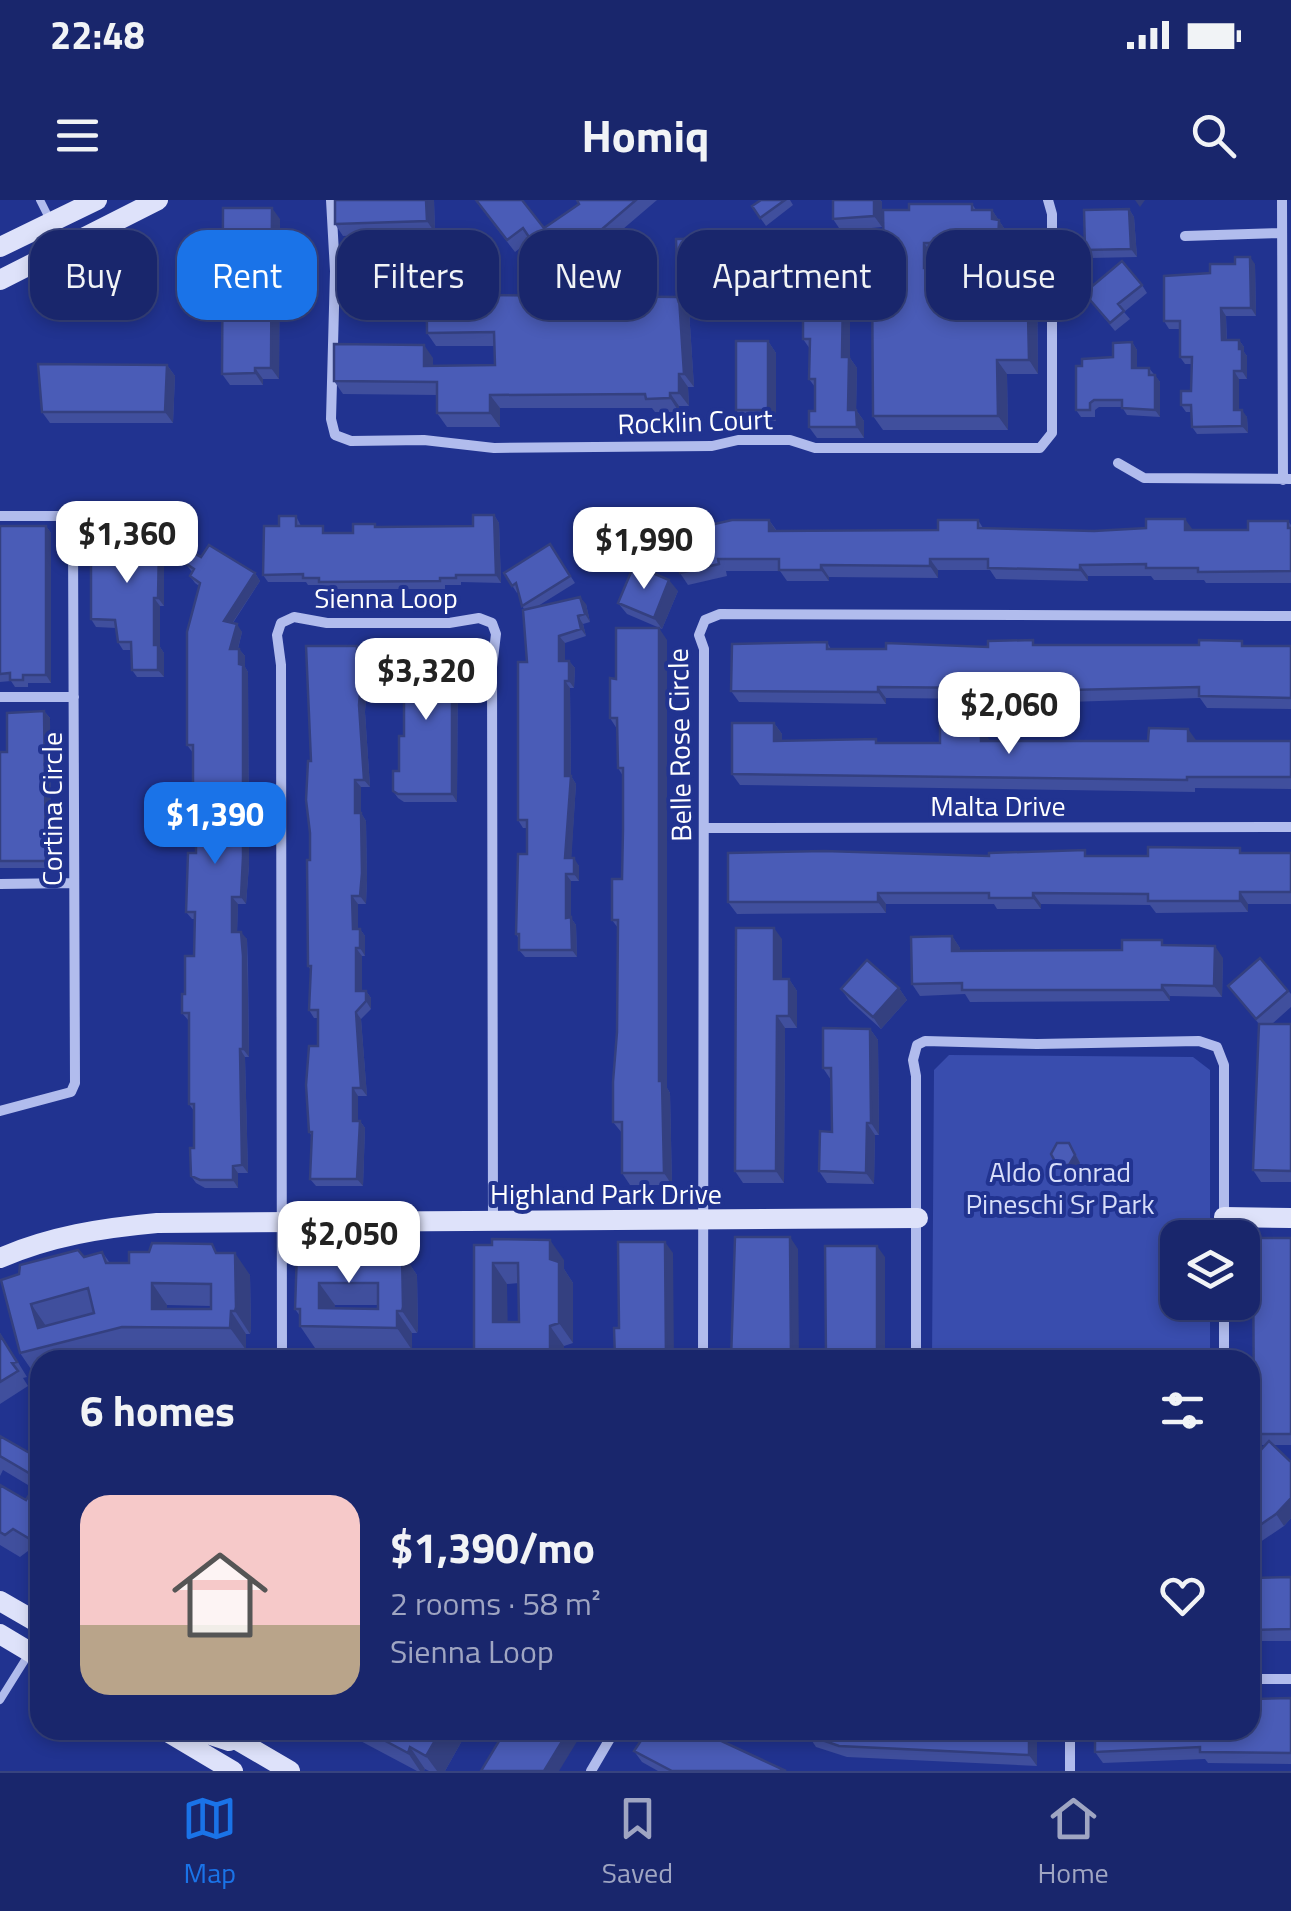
<!DOCTYPE html>
<meta charset="utf-8">
<style>
:root{--surface:#19266c;--page:#222e72;--text:#f1f3f6;--muted:#9fa5c2;--line:#37437f;--accent:#1a73e8}
body{margin:0;font-family:"Titillium Web",sans-serif;background:var(--page);color:var(--text);height:100vh;display:flex;flex-direction:column;font-size:38px;white-space:nowrap}
*{box-sizing:border-box;margin:0}
p{font-size:32px;color:var(--muted)}
.icon{flex:none;width:55px;height:55px;fill:none;stroke:currentColor;stroke-width:2;stroke-linecap:round;stroke-linejoin:round}
.map{position:relative;flex:1;overflow:hidden}
.sheet{position:absolute;left:30px;top:1150px;width:1230px;height:390px;display:flex;flex-direction:column;background:var(--surface);border-radius:30px;box-shadow:0 5px 15px #0003,0 0 0 2px var(--line)}
.sheet>*{flex:none}
.guide{position:absolute;left:30px;top:30px;width:1232px;height:90px;display:flex;gap:20px}
.fabs{position:absolute;left:1160px;top:1020px;display:grid;gap:20px}
.fabs a{display:grid;place-items:center;width:100px;height:100px;border-radius:20px;background:var(--surface);box-shadow:0 5px 15px #0003,0 0 0 2px var(--line);font-size:50px}
.price{position:absolute;translate:-50% -85px;padding:0 22px;border-radius:20px;background:#fff;color:#222;font-size:32px;line-height:65px;filter:drop-shadow(0 2px 5px #0008)}
.price::after{content:'';position:absolute;left:50%;top:60px;width:30px;height:22px;margin-left:-15px;background:inherit;clip-path:polygon(0 0,100% 0,50% 100%)}
.price.active{background:var(--accent);color:#fff}
ul{padding:0;list-style:none}
li{display:flex;align-items:center;gap:30px;height:250px;padding:0 50px}
li+li{border-top:2px solid var(--line)}
li span{display:grid;place-items:center;flex:none;width:280px;height:200px;border-radius:30px;color:#555}
li>.icon{margin-inline-start:auto}
span .icon{width:120px;height:120px;fill:#fffc;stroke-width:1}
li b{font-size:42px}
h2{display:flex;justify-content:space-between;align-items:center;height:120px;padding:0 50px;font-size:42px}
.pill{padding:0 35px;border-radius:30px;background:var(--surface);box-shadow:0 5px 15px #0003,0 0 0 2px var(--line);font-size:35px;line-height:90px}
.pill.active{background:var(--accent);color:#fff}
.status{display:flex;justify-content:space-between;align-items:center;height:70px;padding:0 50px;background:var(--surface);direction:ltr}
.status svg{height:28px;fill:currentColor}
header{display:flex;justify-content:space-between;align-items:center;height:130px;padding:0 50px;background:var(--surface);font-size:45px;font-weight:700}
.tabs{display:flex;justify-content:space-around;align-items:center;height:140px;border-top:2px solid var(--line);background:var(--surface);font-size:28px;color:var(--muted)}
.tabs a{display:grid;justify-items:center;gap:5px}
.tabs .active{color:var(--accent)}
.map>svg:first-child{display:block}
</style>
<div class="status"><b>22:48</b><svg viewBox="0 0 49 12"><path d="M0 12V9h3v3zM5 12V6h3v6zM10 12V3h3v9zM15 12V0h3v12zM26 1h20v11H26zM47 4h2v5h-2z"/></svg></div>
<header><svg class="icon" aria-label="menu" viewBox="0 0 24 24"><path d="M4 6h16M4 12h16M4 18h16"/></svg>Homiq<svg class="icon" aria-label="search" viewBox="0 0 24 24"><circle cx="10" cy="10" r="6"/><path d="M15 15l6 6"/></svg></header>
<div class="map">
<svg width="1291" height="1571" viewBox="0 0 1291 1571">
<rect width="100%" height="100%" fill="#213390"/>
<path fill="#394dae" d="M949,855L1193,857L1210,870V1037L1178,1038V1102L1210,1103V1160H932L934,870Z"/>
<g fill="none" stroke-linecap="round" stroke-linejoin="round">
<path stroke="#b1bced" stroke-width="8" d="M40,0L96,112
M0,1500L30,1452"/>
<path stroke="#b1bced" stroke-width="10" d="M331,0L335,71L331,219L335,235L351,241L424,240L494,248L712,246L738,240H790L815,248H1040L1052,233V14L1048,0
M1282,0L1283,280
M1185,36L1282,33
M1118,263L1144,278L1291,279
M0,316H61L73,334L75,883L71,892L0,911
M0,497H74
M704,628L1291,627
M0,684L73,683
M282,1160L281,465L277,435L281,423L294,417L327,423H449L479,418L492,423L496,434L492,467L493,1021
M703,1160L704,449L699,435L705,420L720,414L1291,416
M916,1160V876L913,860L917,845L925,841L1037,844L1199,841L1217,847L1224,865V1038
M1224,1160V1102
M1250,1479H1291
M1070,1530V1571
M591,1571L615,1530"/>
<path stroke="#dee2fa" stroke-width="20" d="M0,47L97,0
M0,80L158,0
M1224,1017L1291,1018
M0,1058C51,1036 102,1028 157,1023L918,1018
M0,1401L40,1424
M0,1434L40,1458
M164,1530L233,1571
M196,1530L229,1541
M220,1530L290,1571"/>
</g>
<path fill="#404f9d" fill-rule="evenodd" d="M434,0L435,33L478,32L487,46L488,95L679,97L689,110L694,187H688L689,206H679V212H655L652,208H500V227H447L437,213V195L343,194L334,181L433,158V166L495,165V146H436L427,133L426,33L343,36L335,24Z
M475,0L544,28L579,4L577,0H657L595,53L557,79L531,40L515,52Z
M761,0H790L793,5L766,26L752,6Z
M833,0H880L882,2V27L841,31L833,19Z
M972,4L976,10H992L1008,34V57H934V68L1027,67L1037,81L1038,174H1007L1008,230H883L873,216L884,67L909,10Z
M1129,9L1134,17L1137,57L1090,58L1085,50Z
M280,19L279,179H263V185H230L222,174Z
M834,48V72H828V85L685,86L677,74Z
M1235,64H1255L1256,116H1226L1227,140H1239L1244,147V152L1247,156V179H1239V210L1247,217L1248,233L1197,234L1192,227L1191,212H1186L1181,205L1191,191V164H1185L1180,157V129H1169L1164,121L1210,73Z
M391,82L390,115L349,114L341,103Z
M1142,85L1147,93L1124,112L1130,119L1115,131L1084,93Z
M850,103V158L857,168L856,210L864,221V238H817L809,227L815,211V187L809,179L810,149L803,139L809,117Z
M768,141L776,153V221H744L736,210Z
M1132,142L1137,150V168H1149L1160,182V217L1127,215L1122,207H1099L1095,210V217H1081L1076,210L1082,166L1113,157Z
M167,165L175,176L173,223H50L42,212Z
M494,315L499,323L501,383L461,382V385H445V389H324L322,385H308L306,382H268L263,375L296,316L301,326L328,333H353L377,327L473,326Z
M769,320L777,331L938,330L978,320L983,328L1094,331L1248,330L1288,321L1291,325V383H1206L1204,380H1154L1151,376H1088V381L996,379L990,370H938V378L829,377V381H787L780,371H726L727,376L688,385L680,373Z
M0,326H46L51,333V483H28V487H15L11,481L0,482Z
M154,327L160,334V346L164,353V406H160V447L164,453V477H137L132,470L131,450H123L118,442L116,428L96,427L91,419Z
M550,344L575,383L538,406L586,404L590,422L583,424L586,436L565,443V461H569L575,468L574,488H570L571,576L576,584L571,658L579,666V681H571V718L576,725L577,757H525L519,750V739L516,734L527,654V628H523L518,620L527,462L524,409L522,406L518,392L517,393L504,373Z
M201,357L255,373L260,381L233,423L242,432L238,449H239L245,456V467L248,472L249,665L246,704H238L237,732L247,739L248,764L249,857H245L248,973H238V988H205L196,983L191,976L194,948V911L189,904V821L182,813L185,794L194,756L195,719H192L186,712L196,653V629H194L189,622L193,602V553L187,545L199,386L195,383L190,376L192,372L185,363Z
M678,391L662,429L627,414L618,403Z
M667,440V888L670,893L672,985H630L622,973V933L613,922L617,832L618,728L612,720L622,679L623,576L618,568L617,529L610,518L616,479Z
M827,442L831,449L1036,445L1291,446V509L1207,508L1200,498L997,504L994,499L886,498V504L739,502L731,491Z
M357,446L362,454V459L368,466L365,512L370,587H361V613L366,621L367,680L366,704H358V729H360L365,736V756H362V791H366L371,798V809L361,819L367,896H358V921H360L365,928L363,986H316L310,979L312,936L309,932L318,846V818H314L309,810L311,770L308,766L311,561Z
M452,447L458,454L457,602H404L398,598L393,591L399,571L404,536V487H403L397,480L405,459Z
M44,511L50,518L51,668H0V552H7Z
M774,523L782,534V541L940,543L989,539V541H1291V589L1195,588V592L740,585L732,574Z
M1243,653H1291V704H1248V712L1156,713L1150,705L1041,704V709H997L994,704H886V713L737,714L728,702L989,656H1148Z
M952,736L960,748V751L1122,750L1166,745L1223,758L1222,797L1170,796V801L970,802L965,794L920,796L912,784Z
M782,739V779H789L797,791V828H785L784,983H743L735,971Z
M1260,758L1291,794V807L1272,824H1291V982H1261L1253,970L1259,824L1228,786Z
M899,788L907,800L881,829L849,800L841,789Z
M870,829L878,840L879,935H875L874,984L827,983L819,971L832,932L831,880L823,868Z
M1075,951L1080,963L1074,973H1062L1057,965Z
M1291,1038V1245H1273L1291,1262V1318L1284,1326L1250,1349V1262L1265,1245H1262L1254,1234Z
M380,1044L386,1052L402,1053L417,1075L418,1129L417,1133H412V1150L315,1148L300,1126V1116L295,1109L316,1051ZM335,1105H378V1109L334,1108Z
M474,1045L564,1060V1069L573,1083V1143L564,1146V1160H474ZM519,1083V1122H507V1084Z
M102,1052L110,1063H129L218,1053L250,1075L251,1129L250,1134H246V1150L138,1149L95,1160H40V1174L35,1175L20,1153L19,1074ZM167,1105L211,1106V1109H167Z
M0,1133L27,1177L23,1178L28,1186L0,1204Z
M0,1236L40,1259V1358L28,1351L20,1357L0,1345V1285L26,1300L33,1288L3,1270L0,1276Z
M1291,1377V1441H1251L1250,1445V1378Z
M1291,1498V1564L1208,1563L1205,1559L1103,1563L1095,1552Z
M314,1530H468L445,1571H429L425,1569L424,1571H417L353,1537L351,1541L334,1531L326,1538Z
M788,1530H1037V1566L847,1557L816,1547L812,1541Z
M694,1534L786,1571H658L642,1562L634,1551Z"/>
<path fill="#344080" d="M426,0H434L435,33L427,21Z
M874,0H880L882,2V27L874,16Z
M1135,0H1145L1140,7Z
M272,8L280,19L279,179L271,168Z
M1129,9L1134,17L1137,57L1131,49Z
M992,10L1008,34V57L998,43L992,19Z
M478,32L487,46L488,108L478,95Z
M826,37L834,48V72L826,61Z
M924,43L934,57V82L924,68Z
M1250,57L1255,64L1256,116L1251,108Z
M820,61L828,72V85L820,73Z
M1027,67L1037,81L1038,174L1029,160Z
M383,71L391,82L390,115L382,103Z
M843,92L850,103V158L857,168L856,221L848,210L842,157Z
M679,97L689,110L694,187L684,174Z
M1221,108L1226,116L1227,147L1222,140Z
M1239,140L1244,147V152L1247,156V179L1242,171Z
M768,141L776,153V221L768,210Z
M1132,142L1137,150V175L1132,168Z
M424,145L433,158V179L424,166Z
M997,160L1007,174L1008,230L998,216Z
M167,165L175,176L173,223L165,212Z
M255,168L263,179V185L255,173Z
M1234,171L1239,179V218L1234,210Z
M679,174L688,187L689,206L679,193Z
M1155,175L1160,182V217L1155,210Z
M670,193L679,206V212L670,198Z
M490,195L500,208V227L490,213Z
M856,210L864,221V238L857,227Z
M1242,210L1247,217L1248,233L1242,226Z
M494,315L499,323L501,383L496,375Z
M1185,319L1193,330H1185Z
M769,320L777,332L769,331Z
M46,326L51,333V483L46,475Z
M154,327L160,334V346L164,353V406L158,398Z
M930,359L938,370V378L930,366Z
M821,365L829,377V381L821,370Z
M1080,365L1088,376V381L1080,370Z
M255,373L260,381L229,428L224,421Z
M669,380L678,391L662,429L654,418Z
M580,397L586,404L590,422L585,414Z
M154,398L160,406V447L164,453V477L158,470L154,445Z
M578,416L583,424L586,436L581,429Z
M237,424L242,432L236,456L230,449Z
M659,428L667,440V888L670,893L672,985L664,973L659,881Z
M559,436L565,443V468L559,461Z
M357,446L362,454V466L357,459Z
M452,447L458,454L457,602L452,594Z
M239,449L245,456V467L248,472L249,665L246,704L241,697Z
M363,459L368,466L365,512L370,587L364,580L359,505Z
M569,461L575,468L574,488L569,481Z
M565,481L570,488L571,583V576L576,584L571,665L565,658Z
M878,487L886,498V504L878,492Z
M44,511L50,518L51,668L46,661Z
M774,523L782,534V553L774,541Z
M981,527L989,539V553L981,541Z
M1188,529L1196,540L1188,541Z
M355,580L361,587V621L355,613Z
M361,613L366,621L367,680L366,704L360,696Z
M574,658L579,666V681L574,674Z
M566,674L571,681V718L576,725L577,757L572,750L566,718Z
M1240,692L1248,704V712L1240,701Z
M878,693L886,704V713L878,702Z
M1033,693L1041,704V709L1033,698Z
M352,696L358,704V736L353,729Z
M232,697L238,704L237,739L232,732Z
M774,728L782,739V791L774,779Z
M360,729L365,736V756L360,748Z
M241,732L247,739L249,857L243,849Z
M952,736L960,748V762L952,751Z
M1215,746L1223,758L1222,797L1214,786Z
M356,748L362,756V798L356,791Z
M789,779L797,791V828L789,816Z
M1162,785L1170,796V801L1162,790Z
M899,788L907,800L881,829L873,817Z
M366,791L371,798V809L366,801Z
M356,812L361,819L367,896L361,888Z
M777,816L785,828L784,983L776,971Z
M870,829L878,840L879,935L871,923Z
M240,849L245,857L248,973L242,965Z
M353,888L358,896V928L353,921Z
M360,921L365,928L363,986L357,979Z
M867,923L875,935L874,984L866,973Z
M1069,943L1080,963L1074,973L1069,965Z
M233,966L238,973V988L233,980Z
M790,1037L798,1049L799,1160H791Z
M550,1040L564,1060V1069L573,1083V1143L559,1123L550,1059Z
M665,1042L673,1053L674,1160H666Z
M877,1046L885,1057V1160H877Z
M235,1053L250,1075L251,1129L250,1134L235,1111Z
M402,1053L417,1075L418,1129L417,1133L402,1111Z
M493,1063L507,1084L508,1142L493,1122Z
M152,1083L167,1105V1128L152,1109Z
M319,1083L335,1105L334,1127L319,1108Z
M31,1104L46,1126L38,1128Z
M231,1111L246,1134V1150L230,1128Z
M397,1111L412,1133V1150L397,1128Z
M550,1126L564,1146V1160H550Z
M1291,1298V1318L1284,1326L1276,1314Z
M343,1530H348L353,1537L351,1541Z
M441,1530H468L445,1571H437L426,1556Z
M569,1530H584L559,1571H544Z
M1029,1530H1037V1566L1029,1555Z
M410,1547L425,1569L424,1571H420L408,1553Z"/>
<path fill="#4a5cb7" stroke="#344080" stroke-width="2.5" fill-rule="evenodd" d="M335,0H426L427,21L335,24Z
M476,0H522L544,28L579,4L577,0H636L587,42L549,67L523,28L507,40Z
M761,0H785L760,18L752,6Z
M833,0H874V16L833,19Z
M909,4H972V10H992V19L999,20L998,43H924V68L1027,67L1029,160H997L998,216H873L872,67H884L883,10H909Z
M223,8H272L271,168H255V173L222,174Z
M1129,9L1131,49L1085,50L1084,10Z
M478,32V95L679,97L684,174H679V193H670V198L646,199L645,194L490,195V213H437V182L334,181V144L424,145V166L495,165L494,132L427,133L426,33Z
M826,37V61H820V73L677,74L676,39Z
M1235,57H1250L1251,108H1221L1222,140H1239V149H1242V171H1234V210H1242V226L1192,227L1191,205H1181V191H1191L1192,157H1180V121H1164V76L1210,73V64H1235Z
M1122,61L1142,85L1118,104L1124,111L1110,123L1084,93Z
M341,71H383L382,103H341Z
M809,92H843L842,157H849L848,210H856L857,227H809V211H815V179H809L810,139H803V117H809Z
M736,141H768V210H736Z
M1132,142V168H1149V175H1155V210L1122,208V200H1094L1090,203V210H1076V166H1082V159L1113,157V143Z
M38,164L167,165L165,212H42Z
M473,315H494L496,375H456V378H440V381L319,382V378H303V374L263,375L264,326H279V316H296V326H323V333H353V324H375V327L473,326Z
M1146,319H1185V330H1248V321H1288V328H1291V371L1198,372V368H1146V364L1080,365V370L988,368V359H930V366L821,365V370H779V359H718L719,364L680,373L671,334L732,320H769V331L938,330V320H978V328L1094,331L1146,328Z
M150,324L154,327V346H159L158,398H154V445H158V470H132L131,442H118L115,420L91,419V325Z
M0,326H46V475H23V480H10V473L0,474Z
M550,344L570,376L522,406L516,383L512,386L504,373Z
M209,345L255,373L224,421L237,424L230,449H239V464L243,465V657L241,697H232V732H241L243,756V849H240L242,965L233,966V980H200L191,976L190,948H194V904H189V813H182V794H185V756H194L195,712H186L188,653H196V622H189V602H193V545H187V432L200,383L190,376L194,369L185,363L192,352L201,357Z
M634,365L669,380L654,418L618,403Z
M580,397L585,414L578,416L581,429L559,436V461H569V481H565V576H571L565,658H574V674H566V718L571,717L572,750H519V734H516L518,654H527V620H518V462H527L523,410Z
M616,428H659V881H662L664,973H622V922H613V882L617,832L618,720H612V679H622L623,629V568H618L617,518H610V478L616,479Z
M1033,440V445H1199V440L1242,441V446H1291V498L1199,496V487L989,492V488L878,487V492L731,491L732,444L827,442V449H886V443L988,447V441Z
M306,446H357V459H363L359,505L364,580H355V613H361L362,673L360,696H352L353,729H360V748H356V791H366V801L356,812L361,888H353V921H360L357,979H310L312,932H309L306,885L309,846H318V810H309L311,766H308L307,660H310V633L306,600L308,561H311Z
M406,447H452V594H398L393,591V571H399V536H404V480H397L398,459H405Z
M44,511L46,661H0V552H7V513Z
M732,523H774V541L876,539V543H940V527H981V541H1148L1149,528L1188,529V541H1291V577H1187V580L732,574Z
M1148,647L1240,648V653H1291V692H1240V701H1148V694L1033,693V698H989V693H878V702H728V653L824,651L989,656V653L1085,650V656H1148Z
M736,728H774V779H789V816H777L776,971H735Z
M952,736V751L1122,750V740H1162V745L1215,746L1214,786L1162,785V790H962V783L912,784L911,737Z
M1260,758L1288,791L1256,819L1228,786Z
M867,760L899,788L873,817L841,789Z
M1259,824H1291V971L1253,970Z
M823,828L870,829L871,923H867L866,973L819,971L820,931L832,932L831,868H823Z
M1057,943H1069L1075,955L1069,965H1057L1051,954Z
M735,1037H790L791,1160H731Z
M1253,1038H1291V1234H1254Z
M492,1039L550,1040V1059L559,1062V1123L550,1126V1160H474V1045H492ZM493,1063H518L519,1122H493Z
M320,1042L380,1044L383,1052L402,1053L403,1107L402,1111H397V1128L300,1126V1109H295L297,1051H316ZM319,1083H378V1109L319,1108Z
M618,1042H665L666,1160H615L614,1128H619Z
M152,1043L212,1044L216,1053H235L236,1107L235,1111H231L230,1128L122,1127L20,1153L1,1080L19,1074L20,1065L78,1050L84,1057L102,1052L106,1063H129V1052H149ZM152,1083L211,1084V1109H152ZM88,1088L94,1113L38,1128L31,1104Z
M825,1046H877V1160H826Z
M0,1135L17,1162L12,1163L18,1171L0,1182Z
M0,1236L40,1259V1345L13,1329L5,1335L0,1332V1285L26,1300L39,1279L0,1256Z
M1269,1241L1291,1262V1298L1276,1314L1250,1332V1262Z
M1291,1377V1429L1250,1430V1378Z
M1291,1498V1553L1200,1552V1547L1095,1552V1530H1250V1499Z
M365,1530H441L426,1556L410,1547L408,1553Z
M512,1530H569L544,1571H481L502,1536L506,1539Z
M648,1530H688L694,1534L696,1530H698L786,1571H672L634,1551Z
M806,1530H1029V1555L839,1546L808,1535L810,1532Z"/>
<g text-anchor="middle" dominant-baseline="central" stroke-width="8" stroke-linejoin="round" paint-order="stroke">
<g font-size="28" fill="#fff" stroke="#213390">
<text transform="translate(695 221) rotate(-2)">Rocklin Court</text>
<text x="386" y="397">Sienna Loop</text>
<text transform="translate(679 545) rotate(-91)">Belle Rose Circle</text>
<text x="998" y="605">Malta Drive</text>
<text transform="translate(51 609) rotate(-90)">Cortina Circle</text>
<text x="606" y="993">Highland Park Drive</text>
</g>
<g font-size="28" fill="#d7ddf9" stroke="#213390">
<text x="1060" y="971">Aldo Conrad<tspan x="1060" dy="32">Pineschi Sr Park</tspan></text>
</g>
</g>
</svg>
<div class="fabs">
<a><svg class="icon" aria-label="layers" viewBox="0 0 24 24"><path d="M12 4l9 5-9 5-9-5zM3 14l9 5 9-5"/></svg></a>
</div>
<b class="price" style="left:127px;top:386px">$1,360</b>
<b class="price" style="left:644px;top:392px">$1,990</b>
<b class="price" style="left:426px;top:523px">$3,320</b>
<b class="price" style="left:1009px;top:557px">$2,060</b>
<b class="price active" style="left:215px;top:667px">$1,390</b>
<b class="price" style="left:349px;top:1086px">$2,050</b>
<div class="guide">
<a class="pill">Buy</a>
<a class="pill active">Rent</a>
<a class="pill">Filters</a>
<a class="pill">New</a>
<a class="pill">Apartment</a>
<a class="pill">House</a>
</div>
<section class="sheet">
<h2>6 homes<svg class="icon" aria-label="filters" viewBox="0 0 24 24"><path d="M4 7h16M4 17h16"/><circle cx="9" cy="7" r="2"/><circle cx="15" cy="17" r="2"/></svg></h2>
<ul>
<li><span style="background:linear-gradient(#f6c9c9 65%,#b9a48a 0)"><svg class="icon" aria-label="home" viewBox="0 0 24 24"><path d="M3 11l9-7 9 7M6 9v11h12V9"/></svg></span><div><b>$1,390/mo</b><p>2 rooms · 58 m²</p><p>Sienna Loop</p></div><svg class="icon" aria-label="heart" viewBox="0 0 24 24"><path d="M12 20l-8-8c-3-5 5-10 8-4 3-6 11-1 8 4z"/></svg></li>
</ul>
</section>
</div>
<nav class="tabs">
<a class="active"><svg class="icon" aria-label="map" viewBox="0 0 24 24"><path d="M3 6l6-2 6 2 6-2v14l-6 2-6-2-6 2zM9 4v14M15 6v14"/></svg>Map</a>
<a><svg class="icon" aria-label="saved" viewBox="0 0 24 24"><path d="M7 4h10v16l-5-4-5 4z"/></svg>Saved</a>
<a><svg class="icon" aria-label="home" viewBox="0 0 24 24"><path d="M3 11l9-7 9 7M6 9v11h12V9"/></svg>Home</a>
</nav>
